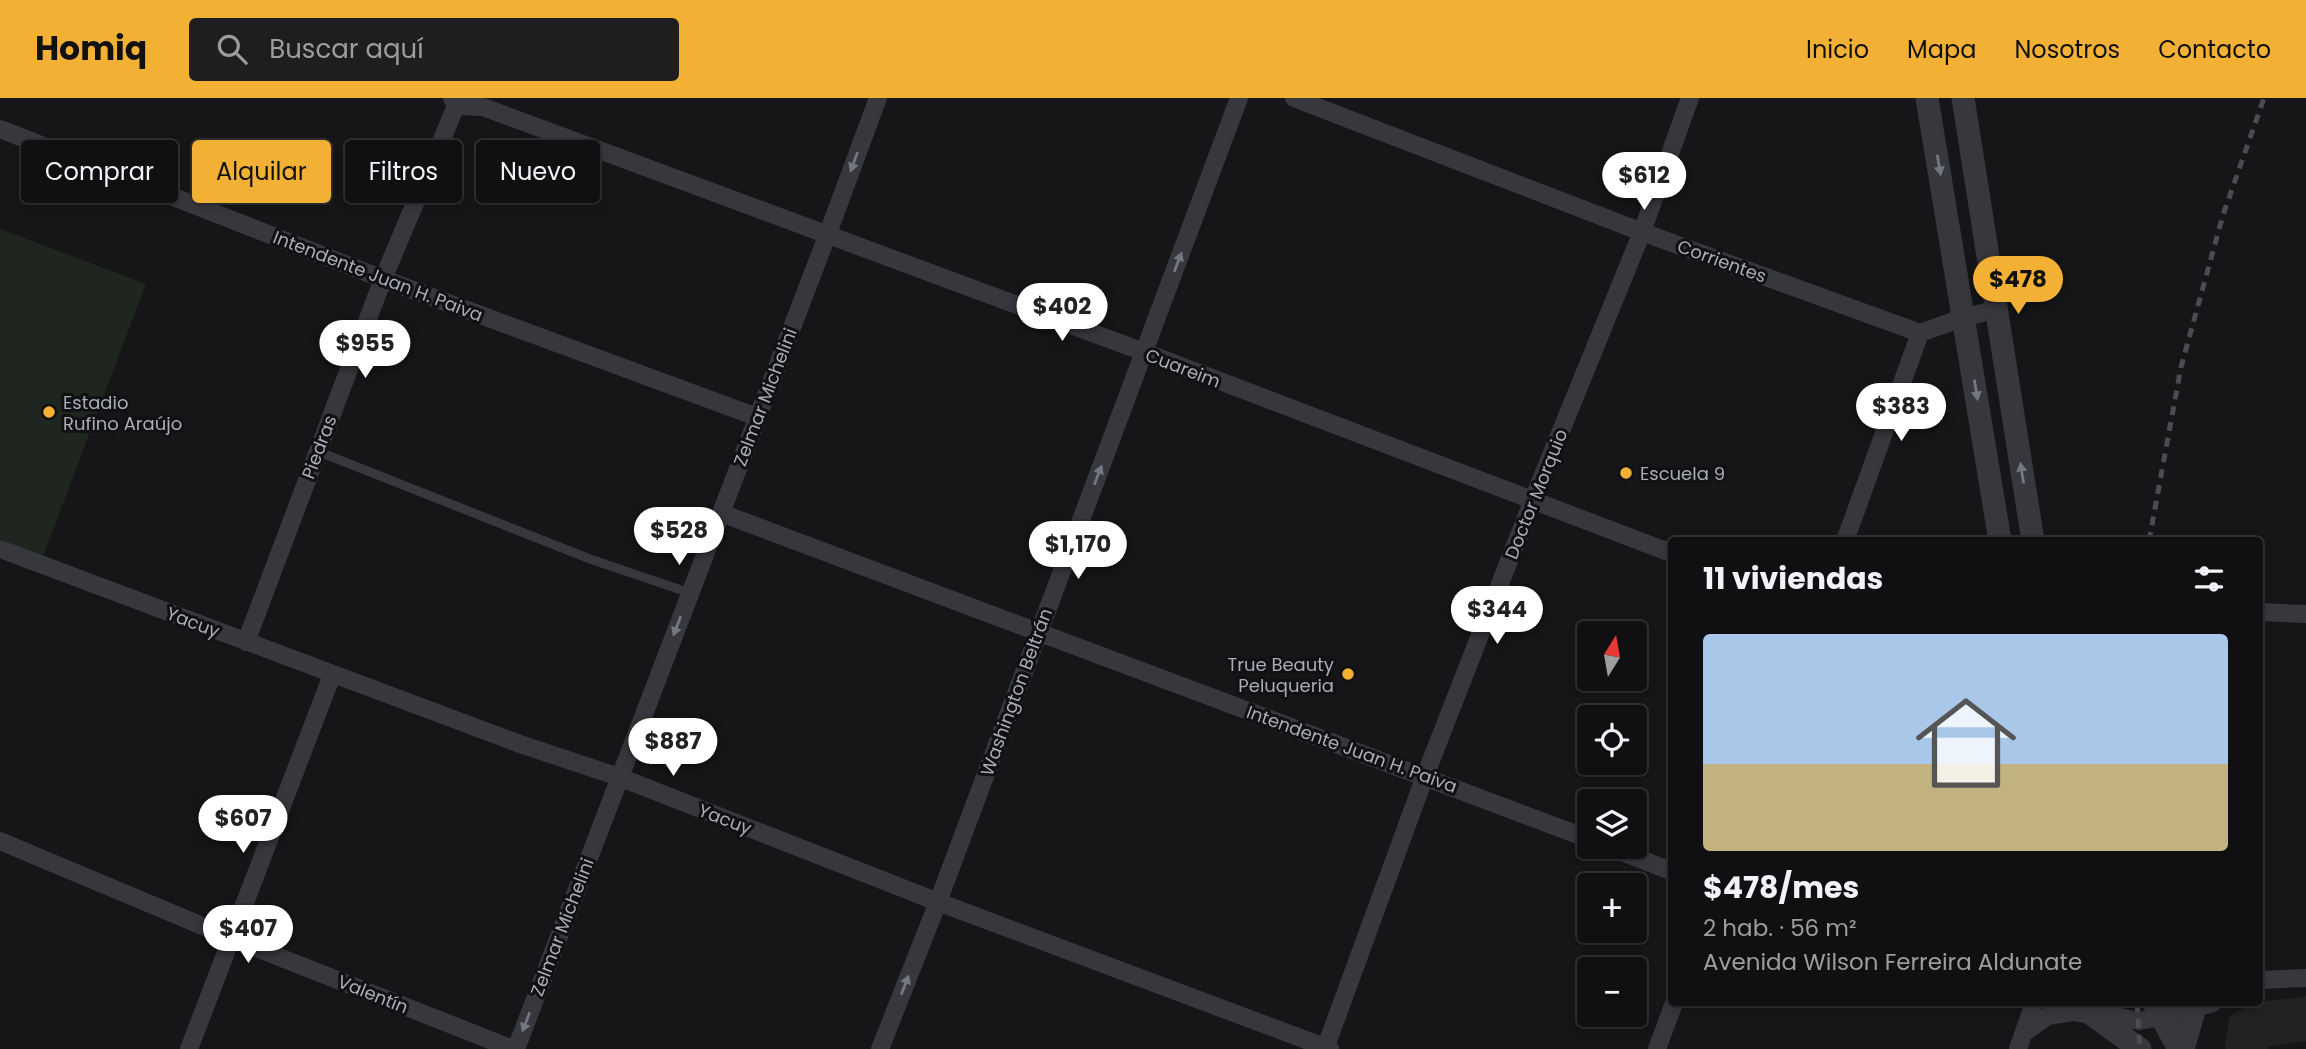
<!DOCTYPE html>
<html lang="es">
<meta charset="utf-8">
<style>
:root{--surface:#101012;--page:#1e1e20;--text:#f1f3f6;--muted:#9c9d9f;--line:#303032;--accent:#f2b134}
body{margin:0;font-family:Poppins,sans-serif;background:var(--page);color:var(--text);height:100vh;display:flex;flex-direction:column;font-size:26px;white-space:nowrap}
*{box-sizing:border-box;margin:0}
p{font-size:23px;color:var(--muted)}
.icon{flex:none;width:38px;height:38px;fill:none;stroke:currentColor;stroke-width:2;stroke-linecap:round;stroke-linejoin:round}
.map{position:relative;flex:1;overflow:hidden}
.details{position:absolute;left:1668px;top:439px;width:595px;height:469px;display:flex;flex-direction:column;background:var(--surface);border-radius:7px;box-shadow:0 4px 10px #0003,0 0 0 2px var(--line)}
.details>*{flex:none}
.top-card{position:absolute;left:21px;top:42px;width:665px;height:63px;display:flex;gap:14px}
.needle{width:46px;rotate:11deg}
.controls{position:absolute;left:1577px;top:523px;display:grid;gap:14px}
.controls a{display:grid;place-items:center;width:70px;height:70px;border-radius:7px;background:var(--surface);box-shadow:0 4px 10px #0003,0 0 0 2px var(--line);font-size:35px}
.price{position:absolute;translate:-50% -60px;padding:0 16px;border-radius:24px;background:#fff;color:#222;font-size:23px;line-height:46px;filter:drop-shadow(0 2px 4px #0008)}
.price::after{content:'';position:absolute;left:50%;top:42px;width:21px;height:16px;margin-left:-10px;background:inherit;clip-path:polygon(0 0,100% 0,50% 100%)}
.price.on{background:var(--accent);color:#111}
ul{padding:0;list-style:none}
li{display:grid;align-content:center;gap:14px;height:371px;padding:0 35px}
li+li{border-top:2px solid var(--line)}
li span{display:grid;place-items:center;height:217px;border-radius:7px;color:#555}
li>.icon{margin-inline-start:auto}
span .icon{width:126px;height:126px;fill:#fffc;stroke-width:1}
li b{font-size:30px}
h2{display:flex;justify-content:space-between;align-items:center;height:84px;padding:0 35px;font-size:30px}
.tag{padding:0 24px;border-radius:7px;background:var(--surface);box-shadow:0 4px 10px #0003,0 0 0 2px var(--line);font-size:24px;line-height:63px}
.tag.on{background:var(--accent);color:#111}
header{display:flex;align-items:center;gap:42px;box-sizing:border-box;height:98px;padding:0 35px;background:var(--accent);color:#111}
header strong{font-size:33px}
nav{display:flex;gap:38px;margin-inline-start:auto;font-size:24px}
.search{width:490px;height:63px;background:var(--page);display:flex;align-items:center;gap:18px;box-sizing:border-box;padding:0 24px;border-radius:7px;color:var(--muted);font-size:26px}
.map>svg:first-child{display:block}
</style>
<header>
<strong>Homiq</strong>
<div class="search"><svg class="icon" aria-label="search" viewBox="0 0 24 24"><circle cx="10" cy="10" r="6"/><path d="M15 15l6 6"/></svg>Buscar aquí</div>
<nav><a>Inicio</a><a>Mapa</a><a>Nosotros</a><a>Contacto</a></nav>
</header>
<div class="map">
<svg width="2306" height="951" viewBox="0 0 2306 951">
<rect width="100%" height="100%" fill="#161618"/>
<path fill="#222225" d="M2306,898V943L2268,949V951H2225L2229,919L2253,905Z"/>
<path fill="#1e261f" d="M0,131L146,186L43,458L0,441Z"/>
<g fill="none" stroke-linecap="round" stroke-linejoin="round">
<path stroke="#37383d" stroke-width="9" d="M317,353L590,461L690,495"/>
<path stroke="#37383d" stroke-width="18" d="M1294,0L1642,134L1920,235L1965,219L1995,212
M456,8L483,9L1144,254L1671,455
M0,31L383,181L757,319
M721,415L1589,741
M1845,443L1920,235
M0,451L520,646L619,679L938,804L1330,951
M2259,514L2306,516
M246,544L383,181L456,8L452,0
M0,743L231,840L513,951
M1609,749L1671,773
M2259,882L2306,880
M2091,913L2139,923L2162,919L2213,905
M2024,935L2048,918L2078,913
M189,951L332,577
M516,951L827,138L878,0
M880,951L938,804L1239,0
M1325,951L1425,678L1532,404L1642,134L1690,0
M1657,951L1674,905
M2018,951L2034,905"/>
<path stroke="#37383d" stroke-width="23" d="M1927,0L2000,443
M1963,0L2033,443
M2063,905C2077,916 2091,915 2105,905
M2154,905L2179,951
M2087,913L2140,951
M2183,951L2195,909"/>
<path stroke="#4a4c52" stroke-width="5" stroke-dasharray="9 7" stroke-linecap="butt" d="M2149,443L2181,269L2223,117L2264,0
M2137,905L2140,951"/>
</g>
<defs><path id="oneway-solid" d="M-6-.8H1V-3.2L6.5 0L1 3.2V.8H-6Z" transform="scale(1.75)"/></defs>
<g fill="#757881">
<use href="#oneway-solid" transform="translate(854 64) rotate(110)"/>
<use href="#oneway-solid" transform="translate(1939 67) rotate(80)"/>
<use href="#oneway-solid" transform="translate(1178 164) rotate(-69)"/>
<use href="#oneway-solid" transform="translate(1976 292) rotate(81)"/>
<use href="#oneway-solid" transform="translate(2022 375) rotate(-99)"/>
<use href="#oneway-solid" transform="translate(1098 377) rotate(-69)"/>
<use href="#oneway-solid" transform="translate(677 528) rotate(111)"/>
<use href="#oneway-solid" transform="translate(905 887) rotate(-69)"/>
<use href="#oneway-solid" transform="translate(526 924) rotate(111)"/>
</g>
<g fill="#f2b134" stroke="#111113" stroke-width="2.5">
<circle cx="49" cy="314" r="7"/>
<circle cx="1626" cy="375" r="7"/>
<circle cx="1348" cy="576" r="7"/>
</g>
<g text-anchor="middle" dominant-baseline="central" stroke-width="6" stroke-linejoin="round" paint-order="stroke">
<g font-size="18" fill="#a8adb8" stroke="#111113">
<text transform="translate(1722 163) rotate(20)">Corrientes</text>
<text transform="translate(378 178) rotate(21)">Intendente Juan H. Paiva</text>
<text transform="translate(1183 270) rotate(21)">Cuareim</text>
<text transform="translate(765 299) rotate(-69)">Zelmar Michelini</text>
<text transform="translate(319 349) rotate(-69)">Piedras</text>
<text transform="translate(1536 396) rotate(-68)">Doctor Morquio</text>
<text transform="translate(193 524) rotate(21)">Yacuy</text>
<text transform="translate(1016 594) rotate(-70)">Washington Beltrán</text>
<text transform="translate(1352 651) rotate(20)">Intendente Juan H. Paiva</text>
<text transform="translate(725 721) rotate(21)">Yacuy</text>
<text transform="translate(562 829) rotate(-69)">Zelmar Michelini</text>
<text transform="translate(373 896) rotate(22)">Valentín</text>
</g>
<g font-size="18" fill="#a8adb8" stroke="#111113" text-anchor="start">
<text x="63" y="304">Estadio<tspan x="63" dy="21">Rufino Araújo</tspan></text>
<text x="1640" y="375">Escuela 9</text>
<text x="1334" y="566" text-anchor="end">True Beauty<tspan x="1334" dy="21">Peluqueria</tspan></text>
</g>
</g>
</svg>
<div class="controls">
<a><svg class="needle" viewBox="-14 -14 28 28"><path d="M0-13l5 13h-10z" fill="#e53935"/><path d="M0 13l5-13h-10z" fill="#9c9d9f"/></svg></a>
<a><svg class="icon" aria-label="locate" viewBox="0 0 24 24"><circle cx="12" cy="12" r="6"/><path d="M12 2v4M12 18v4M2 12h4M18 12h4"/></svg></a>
<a><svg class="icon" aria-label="layers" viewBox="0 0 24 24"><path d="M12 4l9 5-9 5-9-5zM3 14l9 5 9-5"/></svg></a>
<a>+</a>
<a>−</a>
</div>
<b class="price" style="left:1644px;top:114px">$612</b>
<b class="price on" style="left:2018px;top:218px">$478</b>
<b class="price" style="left:1062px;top:245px">$402</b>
<b class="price" style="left:365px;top:282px">$955</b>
<b class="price" style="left:1901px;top:345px">$383</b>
<b class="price" style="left:679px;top:469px">$528</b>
<b class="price" style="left:1078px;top:483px">$1,170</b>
<b class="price" style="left:1497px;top:548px">$344</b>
<b class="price" style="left:673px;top:680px">$887</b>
<b class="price" style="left:243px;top:757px">$607</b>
<b class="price" style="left:248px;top:867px">$407</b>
<div class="top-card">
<a class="tag">Comprar</a>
<a class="tag on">Alquilar</a>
<a class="tag">Filtros</a>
<a class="tag">Nuevo</a>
</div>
<section class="details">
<h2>11 viviendas<svg class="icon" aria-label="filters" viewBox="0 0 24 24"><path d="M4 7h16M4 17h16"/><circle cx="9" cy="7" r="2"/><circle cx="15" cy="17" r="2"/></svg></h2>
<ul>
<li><span style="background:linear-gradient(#a9c7e8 60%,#c2b280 0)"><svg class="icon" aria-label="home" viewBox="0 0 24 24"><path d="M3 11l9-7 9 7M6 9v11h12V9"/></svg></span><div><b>$478/mes</b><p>2 hab. · 56 m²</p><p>Avenida Wilson Ferreira Aldunate</p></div></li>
</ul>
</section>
</div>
